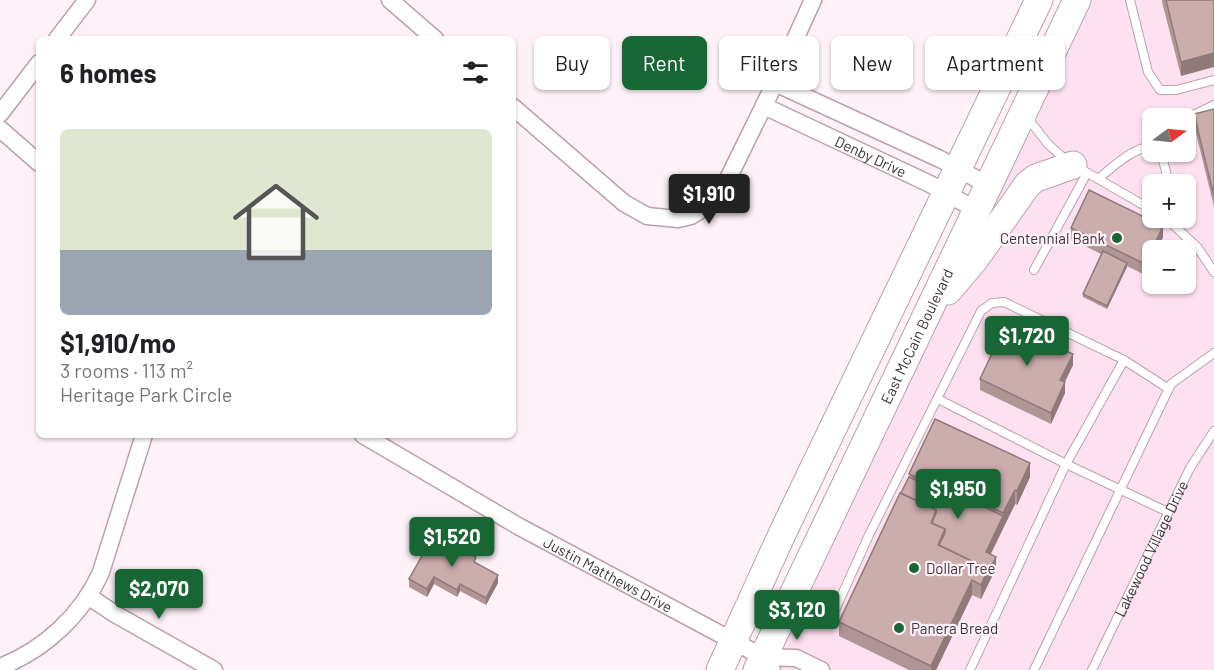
<!DOCTYPE html>
<meta charset="utf-8">
<style>
:root{--surface:#fff;--page:#f2f2f2;--text:#202124;--muted:#757577;--line:#e0e0e0;--accent:#196635}
body{margin:0;font-family:Barlow,sans-serif;background:var(--page);color:var(--text);height:100vh;display:flex;flex-direction:column;font-size:22px;white-space:nowrap}
*{box-sizing:border-box;margin:0}
p{font-size:20px;color:var(--muted)}
.icon{flex:none;width:33px;height:33px;fill:none;stroke:currentColor;stroke-width:2;stroke-linecap:round;stroke-linejoin:round}
.map{position:relative;flex:1;overflow:hidden}
.details{position:absolute;left:36px;top:36px;width:480px;height:402px;display:flex;flex-direction:column;background:var(--surface);border-radius:9px;box-shadow:0 2px 4px #0004}
.details>*{flex:none}
.guide{position:absolute;left:534px;top:36px;width:570px;height:54px;display:flex;gap:12px}
.needle{width:39px;rotate:75deg}
.fabs{position:absolute;left:1142px;top:108px;display:grid;gap:12px}
.fabs a{display:grid;place-items:center;width:54px;height:54px;border-radius:9px;background:var(--surface);box-shadow:0 2px 4px #0004;font-size:30px}
.price{position:absolute;translate:-50% -51px;padding:0 14px;border-radius:6px;background:var(--accent);color:#fff;font-size:20px;line-height:39px;filter:drop-shadow(0 2px 3px #0008)}
.price::after{content:'';position:absolute;left:50%;top:36px;width:18px;height:14px;margin-left:-9px;background:inherit;clip-path:polygon(0 0,100% 0,50% 100%)}
.price.on{background:#222;color:#fff}
ul{padding:0;list-style:none}
li{display:grid;align-content:center;gap:12px;height:318px;padding:0 24px}
li+li{border-top:2px solid var(--line)}
li span{display:grid;place-items:center;height:186px;border-radius:9px;color:#555}
li>.icon{margin-inline-start:auto}
span .icon{width:108px;height:108px;fill:#fffc;stroke-width:1}
li b{font-size:26px}
h2{display:flex;justify-content:space-between;align-items:center;height:72px;padding:0 24px;font-size:26px}
.tag{padding:0 21px;border-radius:9px;background:var(--surface);box-shadow:0 2px 4px #0004;font-size:21px;line-height:54px}
.tag.on{background:var(--accent);color:#fff}
.map>svg:first-child{display:block}
</style>
<div class="map">
<svg width="1214" height="670" viewBox="0 0 1214 670">
<rect width="100%" height="100%" fill="#fef2f8"/>
<path fill="#fee1f0" fill-rule="evenodd" d="M1077,0H1214V670H757ZM1152,118H1185V152H1152ZM1152,184H1185V218H1152ZM1152,250H1185V284H1152Z"/>
<g fill="none" stroke-linecap="round" stroke-linejoin="round">
<g stroke="#bba0ae" stroke-width="10">
<g id="service">
<path d="M1130,0L1148,72L1160,90H1176L1214,80"/>
<path d="M1026,116L1048,144L1067,161L1152,210"/>
<path d="M1185,119L1214,105"/>
<path d="M1161,152L1169,184"/>
<path d="M1098,179C1114,166 1131,149 1152,146"/>
<path d="M1166,218L1198,248L1214,272"/>
<path d="M1034,270L1087,173"/>
<path d="M938,399L1066,464L1168,512"/>
<path d="M836,608L869,535L981,311L992,303L1004,302L1124,360L1169,389"/>
<path d="M970,670L1066,464L1124,360"/>
<path d="M1034,670L1171,384L1214,353"/>
<path id="s1" d="M1092,670L1190,468L1214,431"/>
</g>
</g>
<g stroke="#bba0ae" stroke-width="19">
<g id="minor">
<path d="M390,0L435,39"/>
<path d="M57,39L87,0"/>
<path d="M775,83L940,159L988,185"/>
<path id="s2" d="M764,106L930,184L976,210"/>
<path d="M513,107L624,203L647,216L678,219L691,216L707,206L722,191L775,83L813,0"/>
<path d="M0,114L39,63"/>
<path d="M0,129L39,163"/>
<path id="s3" d="M363,435L518,526L763,657L772,670"/>
<path d="M88,596L115,614L214,670"/>
<path d="M763,657L796,658L821,670"/>
<path d="M0,667C44,650 82,615 101,572L144,435"/>
</g>
</g>
<g stroke="#bba0ae" stroke-width="29">
<g id="primary">
<path d="M948,291L975,259L1028,184L1036,178L1073,165"/>
<path d="M720,670L783,532L1039,0"/>
<path id="s4" d="M757,670L1077,0"/>
</g>
</g>
<use href="#service" stroke="#fff" stroke-width="8"/>
<use href="#minor" stroke="#fff" stroke-width="16"/>
<use href="#primary" stroke="#fff" stroke-width="27"/>
</g>
<path fill="#af9595" d="M1162,0H1214L1181,76L1162,2Z
M1214,109V207L1194,125V114Z
M1071,228L1163,237L1157,250H1152V260L1145,275L1127,266L1107,309L1083,297V294L1101,254L1071,239Z
M1073,365L1065,382V393L1051,424L980,390V379Z
M909,474L1030,477L1017,505L1015,504L991,554L996,568L981,599L972,595L936,670H909L839,636V622L901,493L909,477Z
M455,546L498,583L486,605L460,591L457,597L434,584L427,597L409,587V579Z"/>
<path fill="#8f7979" d="M1214,53V67L1181,76V62Z
M1163,226V237L1157,250H1152V260L1145,275V264Z
M1127,263V267L1107,309V306Z
M1073,354V365L1060,391V380Z
M1065,382V393L1051,424V413Z
M1030,463V477L1017,505V491Z
M1015,490V504L986,563V552L1003,516V513Z
M996,557V568L981,599V585L988,569Z
M498,575V583L486,605V598Z
M434,577V584L427,597V589Z
M972,580V595L936,670H931V666Z
M460,584V591L457,597V590Z"/>
<path fill="#ccadad" stroke="#8f7979" stroke-width="1.5" d="M1166,0H1214V53L1181,62Z
M1214,109V196L1194,114Z
M1089,190L1163,226L1145,264L1071,228Z
M1103,251L1127,263L1107,306L1083,294Z
M1007,322L1073,354L1060,380L1065,382L1051,413L980,379Z
M935,419L1030,463L1017,491L1015,490L1003,513L925,475L922,480L909,474Z
M909,477L922,483L925,478L1003,516L986,552L996,557L988,572V569L939,545L945,533V529L932,523L936,513V510L901,493Z
M900,493L936,510L931,523L945,529L938,545L988,569L981,585L972,580L931,666L839,622Z
M436,531L455,542L453,545L476,557L474,562L498,575L486,598L460,584L457,590L434,577L427,589L409,579Z"/>
<g fill="#196635" stroke="#fef2f8" stroke-width="2">
<circle cx="1117" cy="238" r="6"/>
<circle cx="914" cy="568" r="6"/>
<circle cx="899" cy="628" r="6"/>
</g>
<g text-anchor="middle" dominant-baseline="central" stroke-width="4.5" stroke-linejoin="round" paint-order="stroke">
<g font-size="15" fill="#3e3339" stroke="#fef2f8">
<text stroke="none"><textPath href="#s2" startOffset="118">Denby Drive</textPath></text>
<text stroke="none"><textPath href="#s4" startOffset="370">East McCain Boulevard</textPath></text>
<text stroke="none"><textPath href="#s1" startOffset="135">Lakewood Village Drive</textPath></text>
<text stroke="none"><textPath href="#s3" startOffset="282">Justin Matthews Drive</textPath></text>
</g>
<g font-size="15" fill="#3e3339" stroke="#fef2f8" text-anchor="start">
<text x="1105" y="238" text-anchor="end">Centennial Bank</text>
<text x="926" y="568">Dollar Tree</text>
<text x="911" y="628">Panera Bread</text>
</g>
</g>
</svg>
<div class="fabs">
<a><svg class="needle" viewBox="-14 -14 28 28"><path d="M0-13l5 13h-10z" fill="#e53935"/><path d="M0 13l5-13h-10z" fill="#757577"/></svg></a>
<a>+</a>
<a>−</a>
</div>
<b class="price on" style="left:709px;top:225px">$1,910</b>
<b class="price" style="left:1027px;top:367px">$1,720</b>
<b class="price" style="left:958px;top:520px">$1,950</b>
<b class="price" style="left:452px;top:568px">$1,520</b>
<b class="price" style="left:159px;top:620px">$2,070</b>
<b class="price" style="left:797px;top:641px">$3,120</b>
<div class="guide">
<a class="tag">Buy</a>
<a class="tag on">Rent</a>
<a class="tag">Filters</a>
<a class="tag">New</a>
<a class="tag">Apartment</a>
</div>
<section class="details">
<h2>6 homes<svg class="icon" aria-label="filters" viewBox="0 0 24 24"><path d="M4 7h16M4 17h16"/><circle cx="9" cy="7" r="2"/><circle cx="15" cy="17" r="2"/></svg></h2>
<ul>
<li><span style="background:linear-gradient(#dfe7d0 65%,#9aa5b1 0)"><svg class="icon" aria-label="home" viewBox="0 0 24 24"><path d="M3 11l9-7 9 7M6 9v11h12V9"/></svg></span><div><b>$1,910/mo</b><p>3 rooms · 113 m²</p><p>Heritage Park Circle</p></div></li>
</ul>
</section>
</div>
